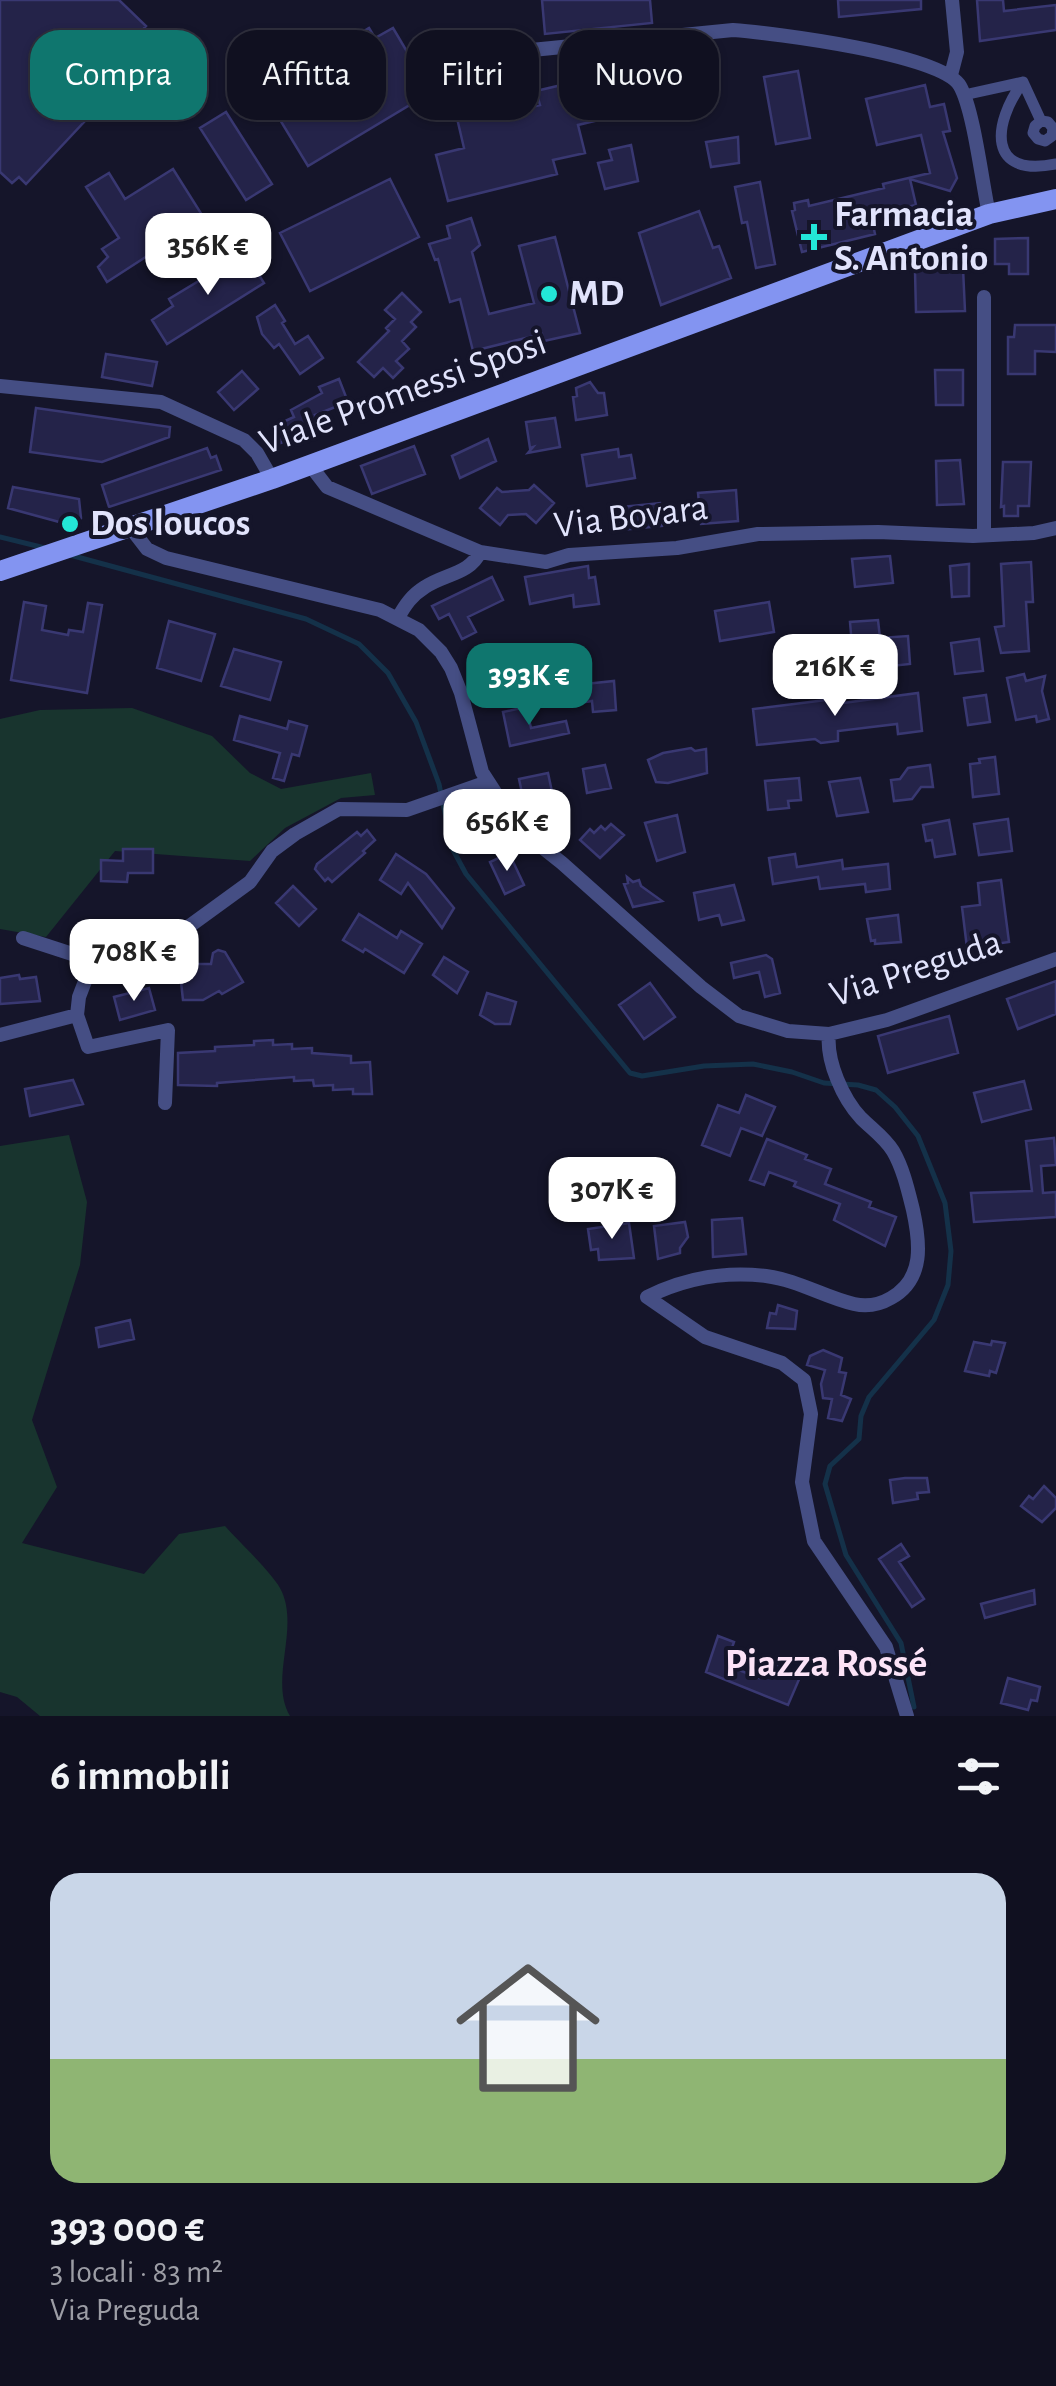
<!DOCTYPE html>
<html lang="it">
<meta charset="utf-8">
<style>
:root{--surface:#101020;--page:#1e1e2d;--text:#f1f3f6;--muted:#9c9da5;--line:#30303e;--accent:#0f766e}
body{margin:0;font-family:"Alegreya Sans",sans-serif;background:var(--page);color:var(--text);height:100vh;display:flex;flex-direction:column;font-size:38px;white-space:nowrap}
*{box-sizing:border-box;margin:0}
p{font-size:32px;color:var(--muted)}
.icon{flex:none;width:55px;height:55px;fill:none;stroke:currentColor;stroke-width:2;stroke-linecap:round;stroke-linejoin:round}
.map{position:relative;height:1716px;overflow:hidden}
.drawer{display:flex;flex-direction:column;background:var(--surface);flex:1}
.drawer>*{flex:none}
.banner{position:absolute;left:30px;top:30px;width:998px;height:90px;display:flex;gap:20px}
.price{position:absolute;translate:-50% -85px;padding:0 22px;border-radius:20px;background:#fff;color:#222;font-size:32px;line-height:65px;filter:drop-shadow(0 2px 5px #0008)}
.price::after{content:'';position:absolute;left:50%;top:60px;width:30px;height:22px;margin-left:-15px;background:inherit;clip-path:polygon(0 0,100% 0,50% 100%)}
.price.on{background:var(--accent);color:#fff}
ul{padding:0;list-style:none}
li{display:grid;align-content:center;gap:20px;height:530px;padding:0 50px}
li+li{border-top:2px solid var(--line)}
li span{display:grid;place-items:center;height:310px;border-radius:30px;color:#555}
li>.icon{margin-inline-start:auto}
span .icon{width:180px;height:180px;fill:#fffc;stroke-width:1}
li b{font-size:42px}
h2{display:flex;justify-content:space-between;align-items:center;height:120px;padding:0 50px;font-size:42px}
.chip{padding:0 35px;border-radius:30px;background:var(--surface);box-shadow:0 2px 8px #0004,0 0 0 2px var(--line);font-size:35px;line-height:90px}
.chip.on{background:var(--accent);color:#fff}
.map>svg:first-child{display:block}
</style>
<div class="map">
<svg width="1056" height="1716" viewBox="0 0 1056 1716">
<rect width="100%" height="100%" fill="#15152a"/>
<path fill="#18342e" d="M132,708L212,736L250,773L281,789L371,773L375,795L341,798L285,828L250,861L115,851L46,937L0,929V719L40,710Z
M69,1135L87,1202L80,1265L32,1420L57,1487L22,1543L144,1574L179,1534L225,1526C238,1541 276,1576 282,1592C299,1631 269,1680 290,1716H40L17,1697L0,1692V1146Z"/>
<g fill="none" stroke-linecap="round" stroke-linejoin="round">
<path stroke="#143149" stroke-width="5" d="M0,537L45,548
M70,555L306,619L359,644L388,673L416,722L439,784L452,848L466,874L630,1073L642,1076L704,1066L753,1064L792,1072L824,1083L858,1085L876,1090L895,1107L918,1136L945,1203L951,1251L948,1285L934,1320L869,1397L861,1416L859,1439L830,1466L825,1484L846,1555L901,1643L914,1707"/>
</g>
<path fill="#242349" stroke="#393872" stroke-width="2.5" d="M0,0H119L146,26L92,84L104,95L81,119L84,122L26,184L19,177L12,183L0,172Z
M542,0H650L652,23L545,34Z
M838,0H921V9L839,17Z
M977,0H1003L1004,11L1056,5V30L980,41Z
M369,28L375,38L393,28L428,87L410,98L413,103L308,166L274,110L295,97L285,79Z
M798,71L810,138L776,144L764,77Z
M600,76L611,117L578,125L585,153L553,160L557,174L448,201L436,155L464,148L456,114L499,103L502,114L540,105L536,91Z
M925,85L930,107L944,104L950,131L943,132L957,178L950,191L910,179L916,205L871,215L875,234L802,252L792,211L795,210L794,203L808,200L809,206L884,188L883,184L930,173L921,135L877,145L866,99Z
M226,112L272,184L246,200L200,128Z
M738,137L739,163L711,167L706,142Z
M631,145L638,181L605,189L598,163L612,160L609,150Z
M173,169L209,226L182,243L169,222L149,236L158,249L107,282L98,267L108,257L102,249L119,238L86,187L109,173L125,199Z
M390,179L419,237L310,291L280,233Z
M760,182L775,264L756,268L747,222L742,223L735,187Z
M699,211L713,248L719,246L731,278L661,305L639,233Z
M471,218L480,245L472,252L489,314L534,303L519,246L555,237L580,333L544,341L542,334L473,351L460,299L450,302L438,259L435,260L429,244L450,238L447,226Z
M1028,238V274H1009V264H995V239Z
M245,253L264,283L167,344L152,320L173,306L169,299Z
M963,268L965,311L916,312L915,271Z
M402,293L421,312L411,322L416,327L402,341L409,349L396,361L403,368L393,378L383,368L374,377L358,362L389,331L386,328L395,319L385,310Z
M275,305L285,321L282,323L295,344L308,336L323,358L300,374L279,344L274,348L262,334L257,317Z
M1015,325H1056V352L1035,351V374H1008V337H1014Z
M106,354L157,362L152,386L102,377Z
M935,370H963V405H936Z
M242,371L258,389L234,410L218,392Z
M339,379L348,402L315,415L321,428L281,443L274,426L294,417L291,410L322,393L319,387Z
M590,382L598,393H604L607,415L576,420L573,397L577,396L576,388Z
M36,408L170,427L169,437L102,462L30,452Z
M555,418L560,447L528,453L533,447L530,448L526,422Z
M488,439L496,461L460,478L452,456Z
M414,446L425,474L372,494L361,466Z
M207,448L211,458L216,456L221,470L109,507L102,485Z
M618,449L619,457L631,455L635,478L587,486L582,455Z
M960,460L964,504L937,505L936,461Z
M1003,462H1031L1029,506H1018V516H1004V506L1001,507Z
M534,485L554,503L536,523L526,514L508,515L500,525L480,508L497,488L502,492L529,490Z
M13,487L79,499L81,518L74,526L8,508Z
M736,490L738,521L701,524L698,493Z
M660,503L662,526L612,531L610,508Z
M890,556L893,583L855,587L852,559Z
M1031,562L1033,602H1026L1029,651L1001,653L995,627L1004,626L1001,564Z
M969,564V596L952,597L950,566Z
M588,566L589,578L595,577L599,604L574,607L573,595L530,604L525,577Z
M492,577L503,600L468,617L476,632L462,639L449,614L439,619L432,606Z
M24,602L46,606L42,630L68,635L69,630L83,632L88,603L102,605L87,693L11,680Z
M769,602L774,632L720,641L715,611Z
M878,620L880,638L908,636L910,664L854,670L850,622Z
M169,621L215,634L201,681L157,668Z
M979,639L983,671L955,674L951,643Z
M234,649L281,662L270,700L221,686Z
M1024,674L1026,681L1045,676L1042,691L1049,719L1037,722L1036,716L1016,720L1007,678Z
M614,681L616,710L593,712L592,701L579,703L575,685Z
M918,693L922,731L898,734L897,724L838,731V741L821,743L815,739L757,745L753,709L834,699L835,704Z
M986,695L990,722L968,725L964,698Z
M526,707L531,728L566,721L569,733L510,746L503,712Z
M240,716L287,729L289,721L307,726L299,756L292,754L284,781L273,778L280,753L234,740Z
M691,748L695,751L706,749L707,773L668,783L656,782L648,760L663,753Z
M995,757L999,794L973,797L970,764L980,763L979,759Z
M605,765L611,788L587,793L583,769Z
M930,765L933,787H921L912,799L894,801L891,780L900,779L908,768Z
M548,773L554,801L525,807L519,779Z
M799,778L801,800L788,801L789,808L768,810L765,781Z
M860,778L868,812L837,816L829,782Z
M677,815L685,852L657,861L645,823Z
M1008,819L1012,851L979,855L974,824Z
M949,820L955,854L935,857L932,840L926,841L923,825Z
M611,824L624,835L600,858L580,840L590,829L594,833L601,826L605,830Z
M367,830L375,840L363,851L365,853L332,882L328,878L325,881L315,869L317,864L357,832L361,836Z
M123,849H153V873H128L127,882L101,881V860L123,861Z
M509,853L524,885L505,894L490,862Z
M396,854L426,874L454,908L442,928L408,883L401,894L380,880Z
M795,854L797,867L842,860L843,869L888,864L890,889L866,892L865,884L820,889L818,877L773,884L769,858Z
M627,877L633,882L639,880L641,886L662,901L633,907L624,884L628,883Z
M1001,880L1009,942L967,948L962,907L980,905L978,883Z
M734,885L744,920L722,925L719,915L699,920L694,893Z
M293,886L316,909L299,926L276,903Z
M359,914L397,938L401,931L422,944L404,973L365,949L363,952L343,940Z
M898,915L901,942L875,944V940L871,941L867,919Z
M218,950L225,952L243,982L222,994L219,991L203,1000H183L179,964H211L213,953Z
M766,955L772,959L780,993L765,997L759,972L734,978L731,963Z
M444,957L468,972L457,993L433,975Z
M19,975L20,979L36,977L40,1001L0,1004V978Z
M1056,981V1014L1018,1029L1007,999Z
M650,983L675,1017L644,1039L619,1005Z
M149,988L155,1010L120,1020L114,997Z
M487,993L516,1002L510,1024H495L480,1015Z
M949,1016L958,1053L888,1073L878,1036Z
M273,1040V1045L292,1044V1049L312,1048V1053L351,1056V1063L370,1062L372,1094H353V1089L333,1090V1085L314,1086L313,1080L294,1081V1077L217,1083V1086L178,1085V1053L215,1051V1047L254,1045V1041Z
M73,1080L83,1104L30,1116L25,1089Z
M1024,1081L1031,1109L982,1122L974,1093Z
M746,1095L775,1107L762,1136L741,1128L730,1156L702,1145L718,1105L739,1113Z
M1054,1138L1056,1165L1041,1166L1043,1193L1056,1192V1217L974,1222L971,1193L1032,1191L1026,1141Z
M767,1139L807,1155L805,1159L831,1169L825,1184L871,1202L869,1207L896,1217L885,1246L834,1220L840,1204L794,1186L796,1182L769,1172L764,1185L750,1180Z
M742,1218L746,1254L713,1257L712,1220Z
M685,1222L688,1237L680,1248V1253L658,1259L654,1226Z
M629,1223L634,1258L599,1260L598,1249L591,1250L588,1229Z
M778,1305L797,1311L795,1329L767,1328L770,1313L776,1314Z
M130,1320L134,1339L99,1347L96,1328Z
M992,1341L1005,1343L996,1373L990,1371L989,1376L965,1371L974,1342L991,1345Z
M823,1350L842,1358L839,1372L846,1373L841,1395L851,1399L842,1421L828,1418L832,1399L823,1398L821,1384L825,1370L807,1365L810,1356Z
M905,1478H927L929,1492L917,1493L918,1499L893,1503L890,1480Z
M1044,1486L1056,1498V1508L1042,1522L1021,1506L1029,1496L1033,1499Z
M901,1544L909,1556L899,1562L924,1599L912,1607L879,1559Z
M1034,1590L1035,1604L985,1618L981,1604Z
M718,1636L734,1642L726,1665L759,1678L767,1661L800,1677L788,1705L706,1672Z
M1008,1678L1040,1687L1037,1701L1031,1700L1028,1710L1001,1703Z"/>
<g fill="none" stroke-linecap="round" stroke-linejoin="round">
<path stroke="#454e84" stroke-width="11" d="M1023,82C992,124 987,178 1056,164
M1023,82L1041,121L1048,122L1053,128L1052,136L1045,141L1038,139L1033,133L1035,126L1041,121
M964,95L1023,82"/>
<path stroke="#454e84" stroke-width="14" d="M502,53L733,30C773,33 942,54 960,86C974,111 982,183 989,214
M951,75L957,52L952,0
M984,297V535
M0,386L161,402L244,440L257,453L272,479
M310,465L327,487L480,552L546,562L569,555L677,548L758,534L878,532L973,536L1034,533L1056,528
M130,527L147,549L166,558L380,610L419,630L441,652L451,668L461,693L482,772L518,828L562,863L701,987L739,1016L788,1031L829,1034L887,1020L1056,959
M398,618C405,605 412,595 425,587C444,574 470,574 480,552
M23,938L103,964
M829,1034C826,1061 843,1099 861,1118C872,1129 885,1138 893,1151C903,1168 908,1190 913,1210C920,1242 925,1279 891,1298C879,1305 867,1307 854,1304C824,1297 798,1280 766,1276C724,1271 685,1278 647,1297L705,1337L782,1363L804,1380L811,1414L802,1482L814,1541L886,1647L907,1716
M0,1035L77,1015
M165,1103L168,1030L88,1047L77,1015L79,997L87,976L103,964L134,949L173,938L250,882L272,851L295,834L339,809L407,810L487,782"/>
<path stroke="#8394f1" stroke-width="20" d="M0,571L272,479L989,214L1056,199"/>
</g>
<g fill="#23e6d7" stroke="#15152a" stroke-width="4">
<path d="M809 222h10v10h10v10h-10v10h-10v-10h-10v-10h10z"/>
<circle cx="549" cy="294" r="10"/>
<circle cx="70" cy="524" r="10"/>
</g>
<g text-anchor="middle" dominant-baseline="central" stroke-width="8" stroke-linejoin="round" paint-order="stroke">
<g font-size="38" font-weight="bold" fill="#e1e3fc" stroke="#15152a" text-anchor="start">
<text x="834" y="215">Farmacia<tspan x="834" dy="44">S. Antonio</tspan></text>
<text x="569" y="294">MD</text>
<text x="90" y="524">Dos loucos</text>
</g>
<g font-size="38" fill="#e1e3fc" stroke="#15152a">
<text transform="translate(403 393) rotate(-20)">Viale Promessi Sposi</text>
<text transform="translate(631 517) rotate(-7)">Via Bovara</text>
<text transform="translate(916 969) rotate(-18)">Via Preguda</text>
</g>
<g font-size="40" font-weight="bold" fill="#fce3f7" stroke="#15152a">
<text x="826" y="1664">Piazza Rossé</text>
</g>
</g>
</svg>
<b class="price" style="left:208px;top:298px">356K €</b>
<b class="price" style="left:835px;top:719px">216K €</b>
<b class="price on" style="left:529px;top:728px">393K €</b>
<b class="price" style="left:507px;top:874px">656K €</b>
<b class="price" style="left:134px;top:1004px">708K €</b>
<b class="price" style="left:612px;top:1242px">307K €</b>
<div class="banner">
<a class="chip on">Compra</a>
<a class="chip">Affitta</a>
<a class="chip">Filtri</a>
<a class="chip">Nuovo</a>
</div>
</div>
<section class="drawer">
<h2>6 immobili<svg class="icon" aria-label="filters" viewBox="0 0 24 24"><path d="M4 7h16M4 17h16"/><circle cx="9" cy="7" r="2"/><circle cx="15" cy="17" r="2"/></svg></h2>
<ul>
<li><span style="background:linear-gradient(#c9d6e8 60%,#8fb573 0)"><svg class="icon" aria-label="home" viewBox="0 0 24 24"><path d="M3 11l9-7 9 7M6 9v11h12V9"/></svg></span><div><b>393 000 €</b><p>3 locali · 83 m²</p><p>Via Preguda</p></div></li>
</ul>
</section>
